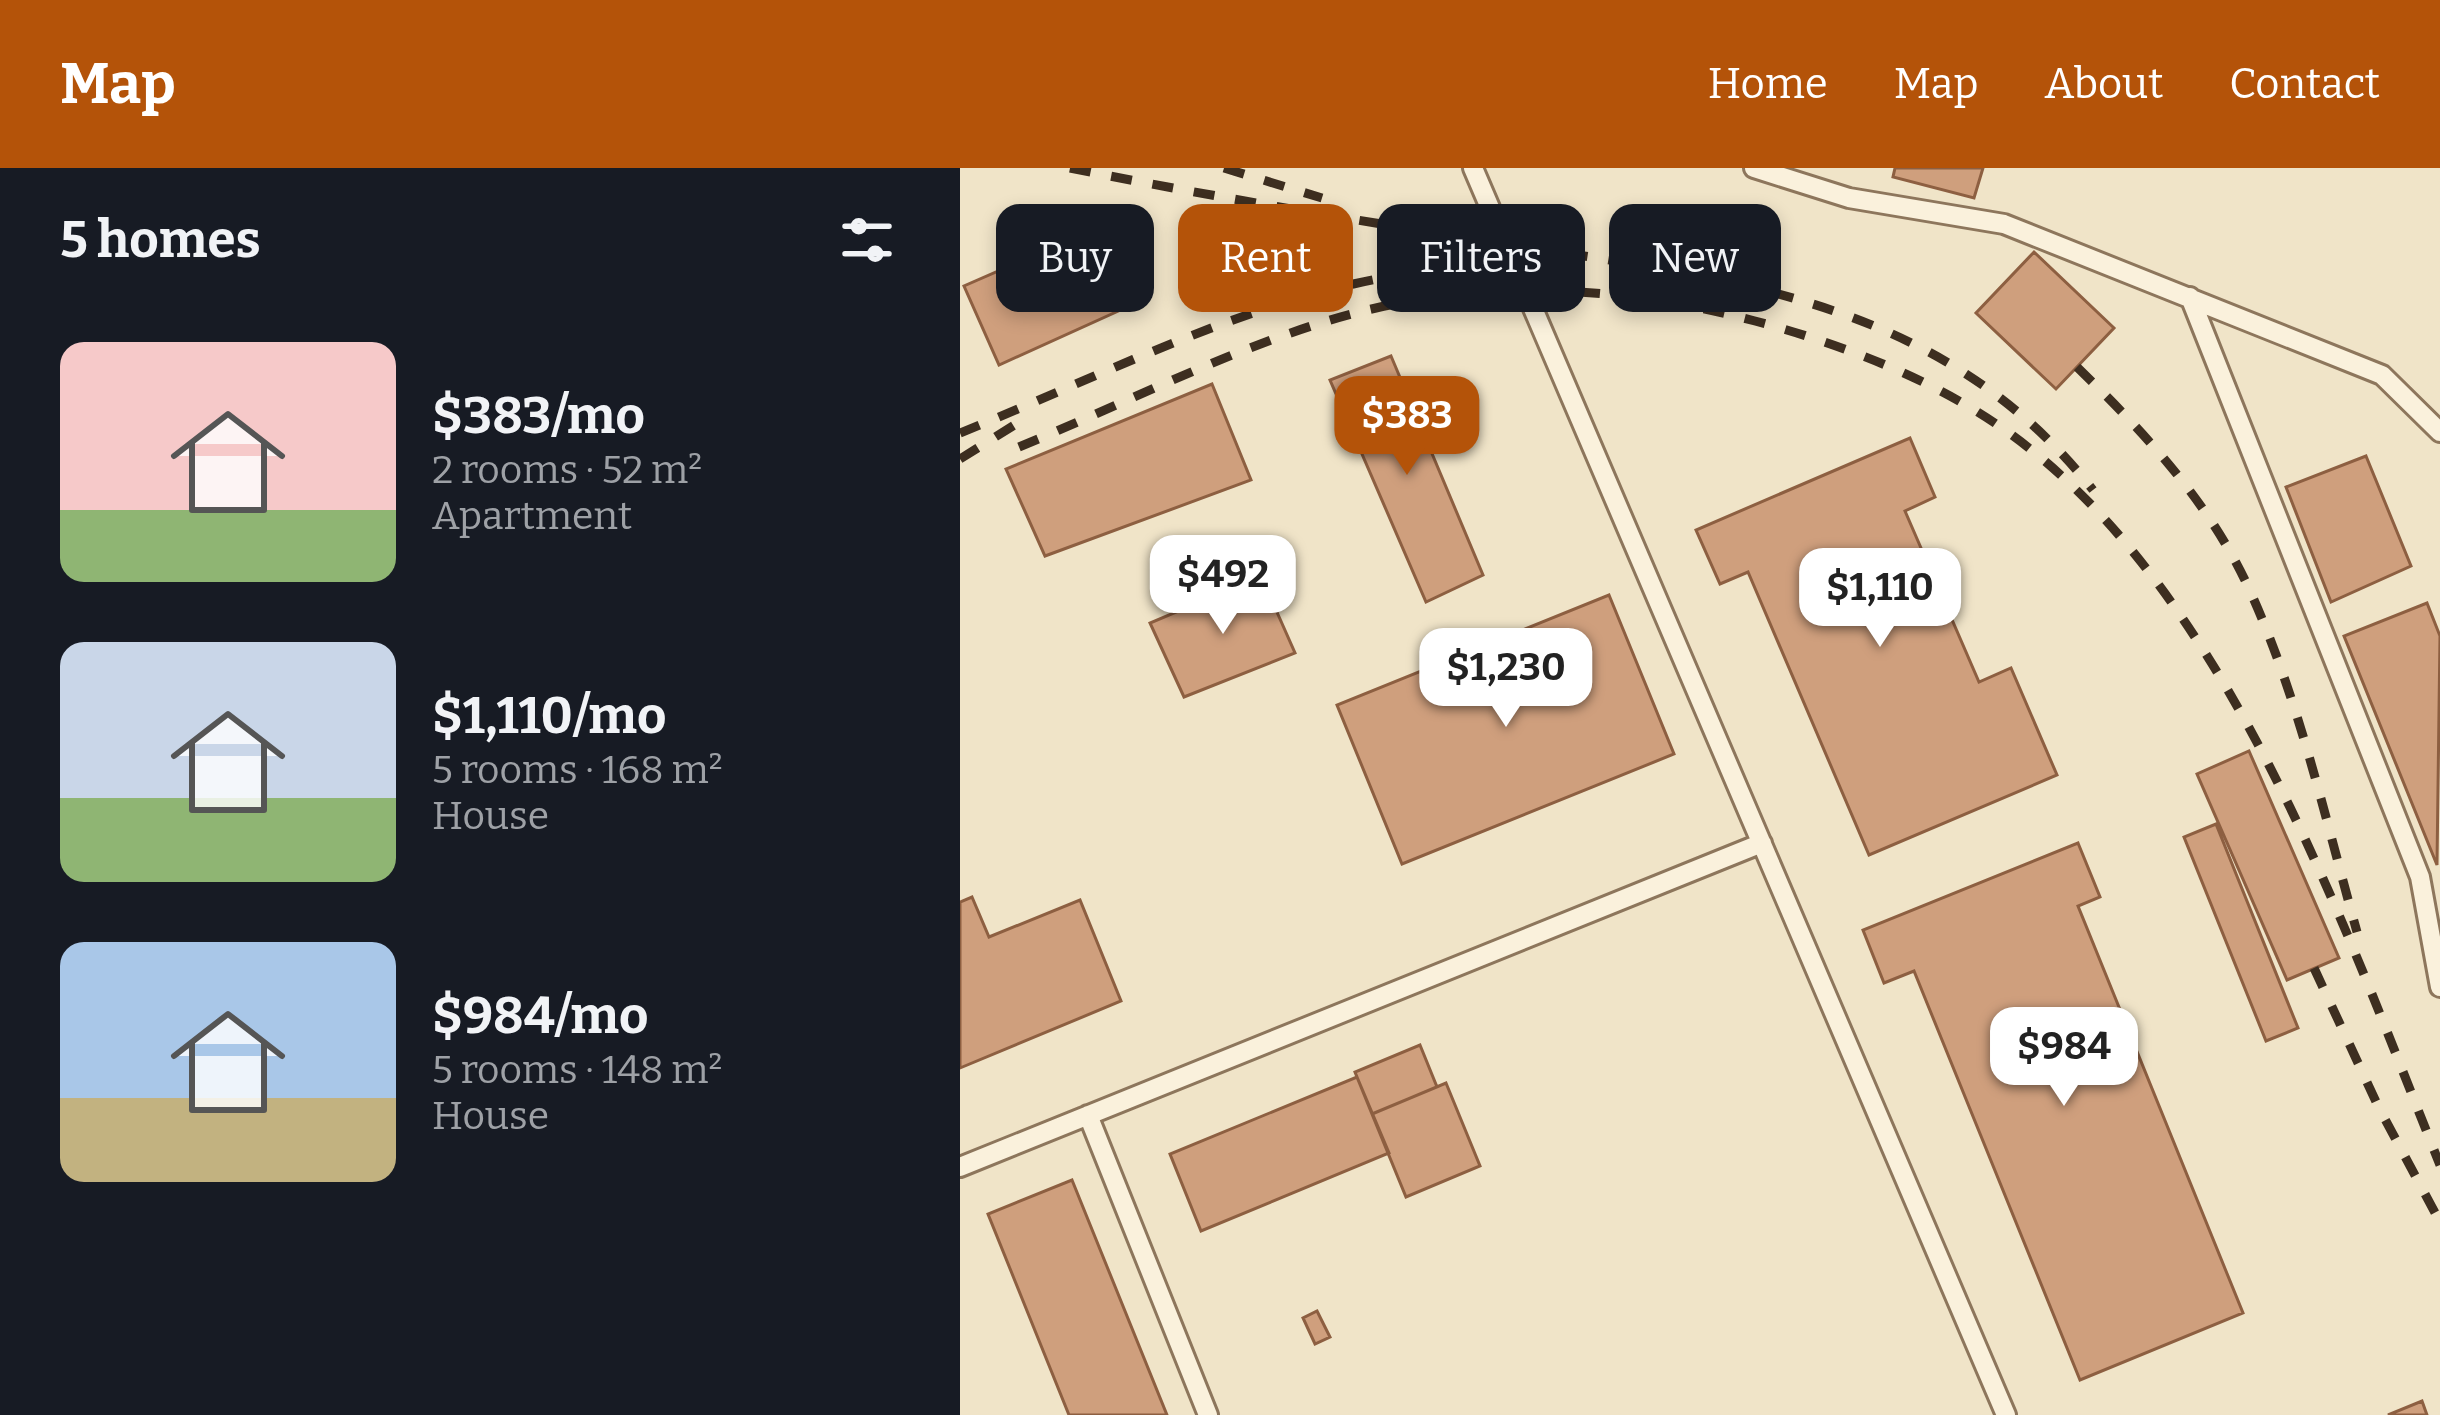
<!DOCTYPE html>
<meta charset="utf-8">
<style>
:root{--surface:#171b24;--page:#20242c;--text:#f1f3f6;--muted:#9ea1a6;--accent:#b45309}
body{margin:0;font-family:Bitter,serif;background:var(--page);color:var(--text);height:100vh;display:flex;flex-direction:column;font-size:45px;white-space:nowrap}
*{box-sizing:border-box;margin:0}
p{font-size:39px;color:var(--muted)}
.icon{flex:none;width:66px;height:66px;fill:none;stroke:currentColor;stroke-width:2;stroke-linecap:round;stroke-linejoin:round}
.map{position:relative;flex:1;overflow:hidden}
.panel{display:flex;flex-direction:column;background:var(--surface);width:960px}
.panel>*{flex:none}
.guide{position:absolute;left:36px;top:36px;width:1140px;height:108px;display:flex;gap:24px}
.price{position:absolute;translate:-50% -102px;padding:0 27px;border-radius:24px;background:#fff;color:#222;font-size:39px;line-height:78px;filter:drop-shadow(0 3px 6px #0008)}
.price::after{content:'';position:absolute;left:50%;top:72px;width:36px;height:27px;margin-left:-18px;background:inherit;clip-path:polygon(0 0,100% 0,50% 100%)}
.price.current{background:var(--accent);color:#fff}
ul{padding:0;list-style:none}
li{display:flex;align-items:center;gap:36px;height:300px;padding:0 60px}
li span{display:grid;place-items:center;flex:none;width:336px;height:240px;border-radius:24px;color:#555}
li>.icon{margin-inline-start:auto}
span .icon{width:144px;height:144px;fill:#fffc;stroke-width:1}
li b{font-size:51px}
h2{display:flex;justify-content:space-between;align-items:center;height:144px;padding:0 60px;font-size:51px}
.pill{padding:0 42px;border-radius:24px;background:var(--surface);box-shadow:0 6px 18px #0003;font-size:42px;line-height:108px}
.pill.current{background:var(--accent);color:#fff}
header{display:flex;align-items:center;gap:72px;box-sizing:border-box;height:168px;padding:0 60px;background:var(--accent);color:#fff}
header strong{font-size:57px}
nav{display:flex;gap:66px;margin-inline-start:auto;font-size:42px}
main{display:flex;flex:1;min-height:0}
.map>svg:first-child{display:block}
</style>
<header>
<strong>Map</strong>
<nav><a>Home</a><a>Map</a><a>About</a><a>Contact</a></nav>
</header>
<main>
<section class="panel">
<h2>5 homes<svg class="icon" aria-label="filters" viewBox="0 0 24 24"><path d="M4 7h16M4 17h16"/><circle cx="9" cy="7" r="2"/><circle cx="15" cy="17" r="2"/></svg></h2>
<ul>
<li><span style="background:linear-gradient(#f6c9c9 70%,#8fb573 0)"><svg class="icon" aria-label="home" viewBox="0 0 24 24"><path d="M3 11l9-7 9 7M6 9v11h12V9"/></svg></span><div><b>$383/mo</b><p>2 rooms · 52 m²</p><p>Apartment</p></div></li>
<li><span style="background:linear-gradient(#c9d6e8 65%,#8fb573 0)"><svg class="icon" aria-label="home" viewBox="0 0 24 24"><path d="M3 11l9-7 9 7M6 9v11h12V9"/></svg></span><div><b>$1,110/mo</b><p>5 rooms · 168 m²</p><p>House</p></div></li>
<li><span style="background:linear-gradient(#a9c7e8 65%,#c2b280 0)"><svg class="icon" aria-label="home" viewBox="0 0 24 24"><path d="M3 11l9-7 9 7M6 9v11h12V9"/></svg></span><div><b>$984/mo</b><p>5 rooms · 148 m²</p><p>House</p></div></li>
</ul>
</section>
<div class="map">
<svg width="1480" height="1247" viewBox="0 0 1480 1247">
<rect width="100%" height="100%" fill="#f0e4c8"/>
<path fill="#cf9f7d" stroke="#8d5f41" stroke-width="3" d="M935,0H1023L1014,30L933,9Z
M132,62L167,139L39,197L4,118Z
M1074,84L1154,160L1096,221L1016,145Z
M431,188L523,407L466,434L370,212Z
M252,216L291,312L85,388L46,301Z
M950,270L975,329L945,343L1019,514L1051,500L1097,607L909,687L788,404L760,416L736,362Z
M1406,288L1451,398L1371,434L1326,319Z
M301,408L335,485L224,529L190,455Z
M649,427L714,586L442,696L377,537Z
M1467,435L1480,468L1477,697L1384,468Z
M1289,583L1379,790L1327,812L1237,606Z
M1256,656L1338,860L1306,873L1224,669Z
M1118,675L1140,729L1118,738L1283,1145L1120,1212L954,803L924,815L903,762Z
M12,729L29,769L120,732L161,833L0,900V734Z
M460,877L477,919L412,946L395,904Z
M397,909L429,985L241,1063L210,986Z
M486,915L520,998L446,1029L412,946Z
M112,1012L207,1247H109L28,1046Z
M357,1143L370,1169L355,1176L343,1150Z
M1462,1233L1467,1247H1428Z"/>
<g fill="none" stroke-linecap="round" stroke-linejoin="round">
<g stroke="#8d765c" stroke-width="24">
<path id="service" d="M513,0L1046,1247
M794,0L889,30L1044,56L1422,207L1480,264
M1230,129L1460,709L1480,819
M128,947L248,1247
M0,999L802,675"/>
</g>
<use href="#service" stroke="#faf1dc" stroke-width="18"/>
<path stroke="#3d2e20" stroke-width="9" stroke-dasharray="21 21" stroke-linecap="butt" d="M110,0C252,29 396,52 539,75C763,110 981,129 1133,322
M264,0L362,30
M1117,199C1185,265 1251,336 1290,423C1339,531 1365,650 1397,764
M0,265C205,183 414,61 642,111
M59,279C171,233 300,166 416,140C542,111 671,120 795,153C870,173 949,202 1016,243C1257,390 1379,746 1480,997
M0,291L56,256
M1354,800L1418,938L1480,1054"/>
</g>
</svg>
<b class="price current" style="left:447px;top:310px">$383</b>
<b class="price" style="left:263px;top:469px">$492</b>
<b class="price" style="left:920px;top:482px">$1,110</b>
<b class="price" style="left:546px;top:562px">$1,230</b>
<b class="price" style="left:1104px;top:941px">$984</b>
<div class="guide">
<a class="pill">Buy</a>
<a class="pill current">Rent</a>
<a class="pill">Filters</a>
<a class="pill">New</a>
</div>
</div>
</main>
